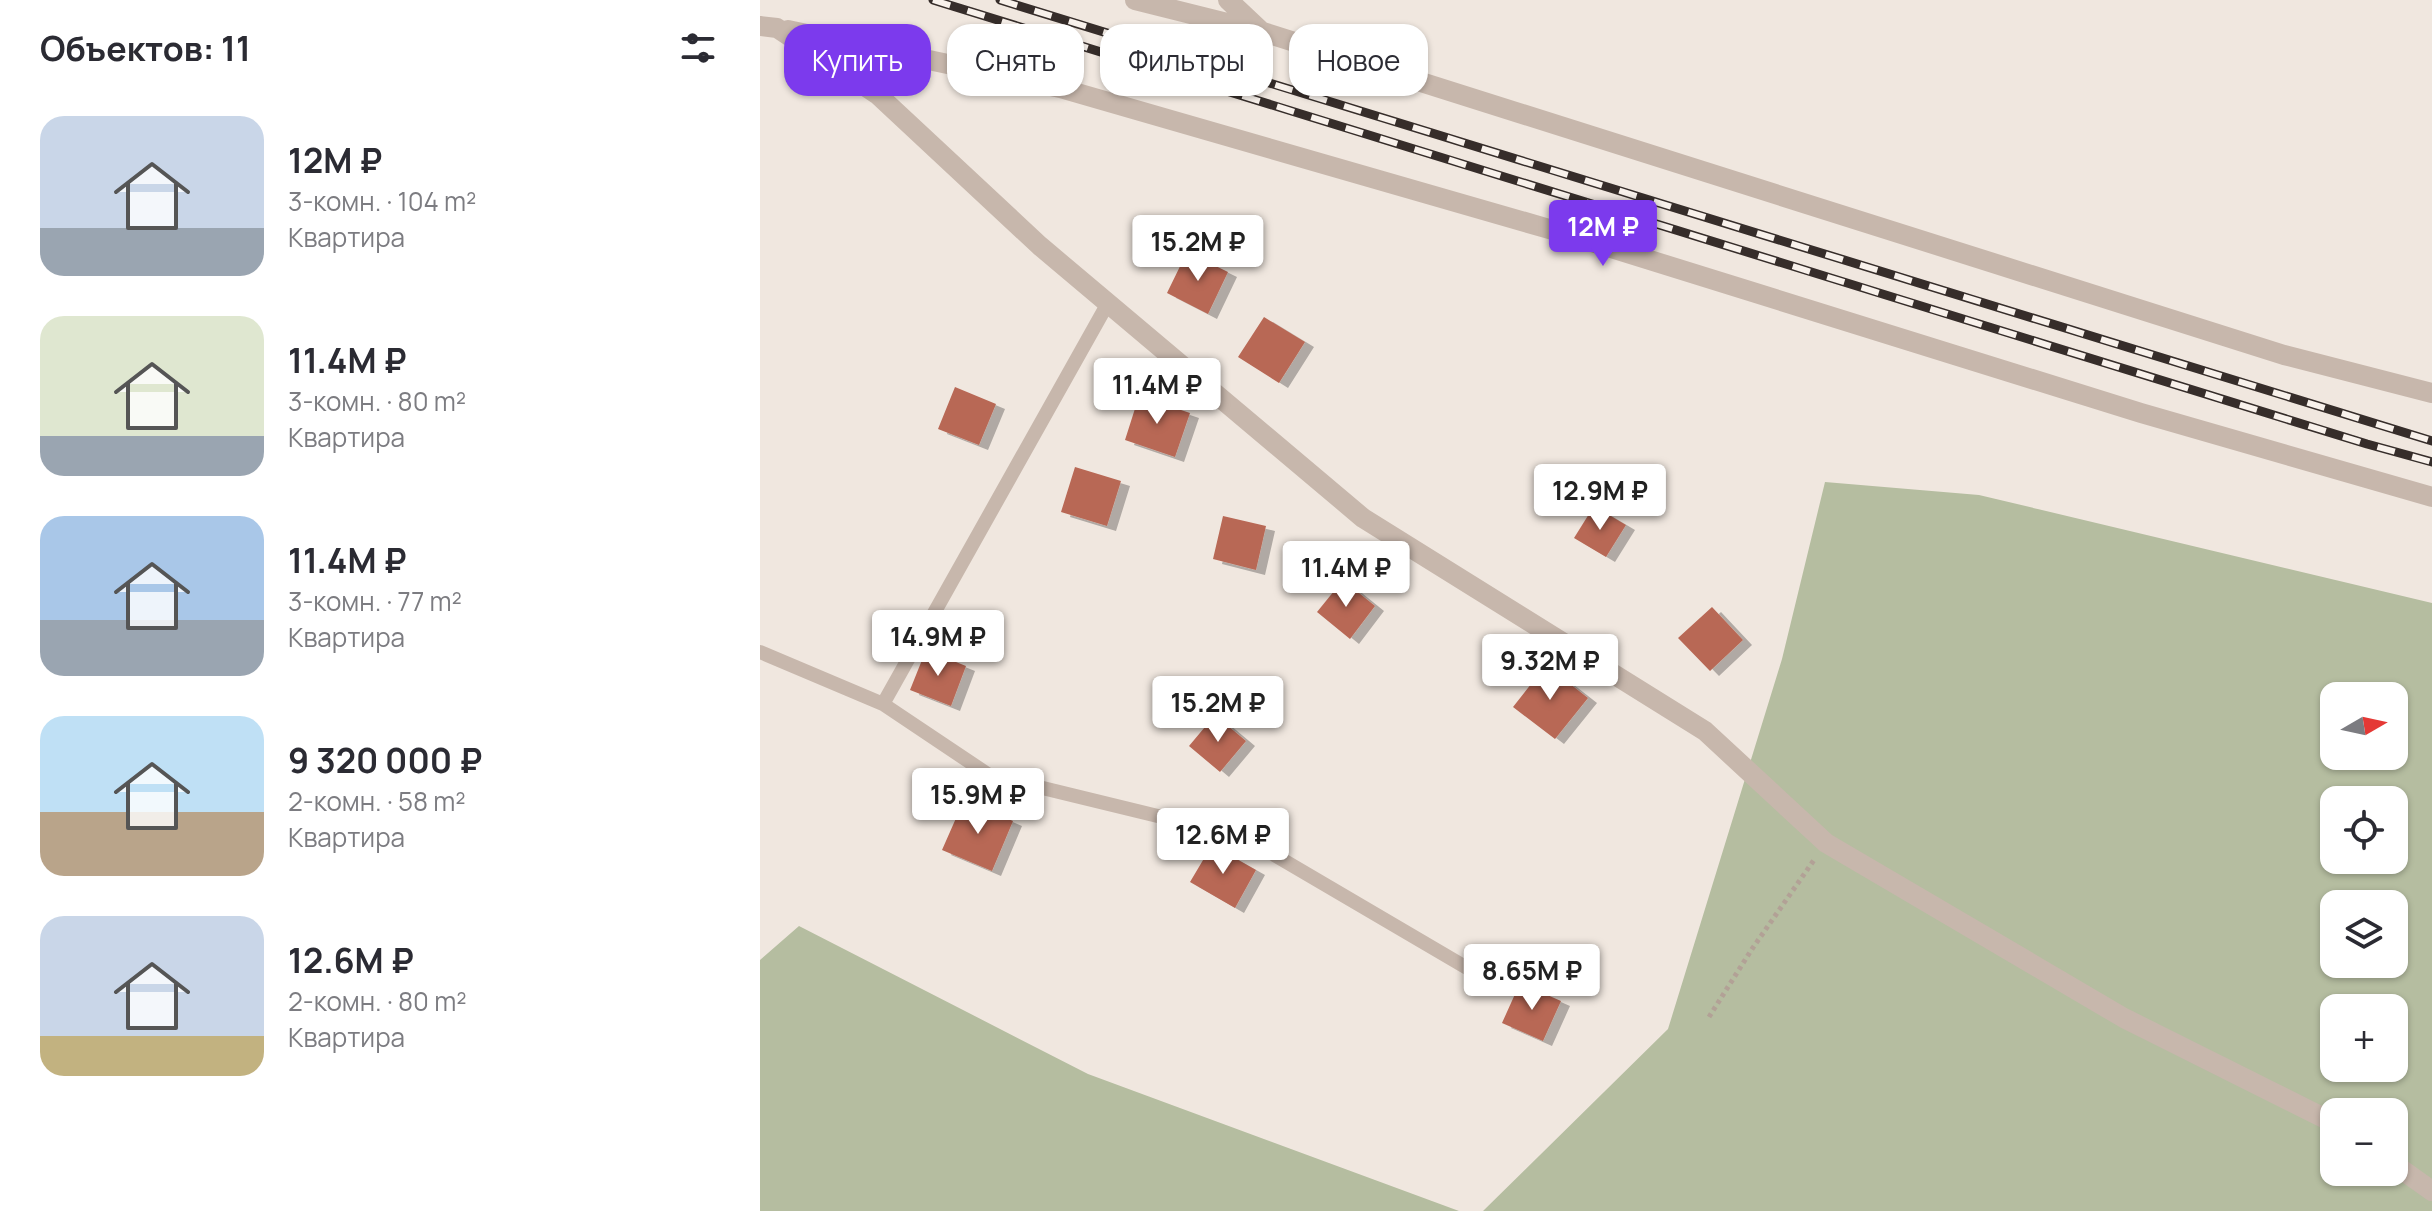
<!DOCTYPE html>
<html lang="ru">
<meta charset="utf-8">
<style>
:root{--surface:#fff;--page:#f7f7f7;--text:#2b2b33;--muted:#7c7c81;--accent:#7c3aed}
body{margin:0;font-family:Manrope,sans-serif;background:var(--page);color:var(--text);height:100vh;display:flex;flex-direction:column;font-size:30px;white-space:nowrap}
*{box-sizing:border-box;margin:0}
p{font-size:26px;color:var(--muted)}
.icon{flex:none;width:44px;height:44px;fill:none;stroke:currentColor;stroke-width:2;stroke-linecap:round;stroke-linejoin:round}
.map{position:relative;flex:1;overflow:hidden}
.sheet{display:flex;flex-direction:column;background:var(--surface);width:760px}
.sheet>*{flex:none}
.hud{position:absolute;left:24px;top:24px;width:760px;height:72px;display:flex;gap:16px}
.needle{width:52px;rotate:81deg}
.tools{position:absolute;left:1560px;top:682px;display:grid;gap:16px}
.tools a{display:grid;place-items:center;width:88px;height:88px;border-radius:16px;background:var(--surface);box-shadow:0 2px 6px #0004;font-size:40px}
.price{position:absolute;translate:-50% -68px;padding:0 18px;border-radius:8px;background:#fff;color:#222;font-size:26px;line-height:52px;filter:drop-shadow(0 2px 4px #0008)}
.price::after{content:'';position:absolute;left:50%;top:48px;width:24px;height:18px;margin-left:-12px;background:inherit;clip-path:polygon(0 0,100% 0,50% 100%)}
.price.active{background:var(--accent);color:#fff}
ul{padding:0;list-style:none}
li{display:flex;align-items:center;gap:24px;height:200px;padding:0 40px}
li span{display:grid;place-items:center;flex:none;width:224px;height:160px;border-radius:24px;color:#555}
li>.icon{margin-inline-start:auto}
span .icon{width:96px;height:96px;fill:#fffc;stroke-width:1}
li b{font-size:34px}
h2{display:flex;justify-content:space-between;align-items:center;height:96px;padding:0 40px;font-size:34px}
.pill{padding:0 28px;border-radius:24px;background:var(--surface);box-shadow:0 2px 6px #0004;font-size:28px;line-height:72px}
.pill.active{background:var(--accent);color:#fff}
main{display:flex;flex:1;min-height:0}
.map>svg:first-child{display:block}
</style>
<main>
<section class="sheet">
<h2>Объектов: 11<svg class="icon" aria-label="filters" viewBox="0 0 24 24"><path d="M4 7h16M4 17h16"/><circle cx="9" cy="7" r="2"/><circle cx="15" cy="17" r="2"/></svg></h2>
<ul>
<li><span style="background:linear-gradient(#c9d6e8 70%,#9aa5b1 0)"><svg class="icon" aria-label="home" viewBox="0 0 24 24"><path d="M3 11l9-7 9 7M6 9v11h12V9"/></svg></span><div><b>12M ₽</b><p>3-комн. · 104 m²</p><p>Квартира</p></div></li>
<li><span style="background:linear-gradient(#dfe7d0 75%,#9aa5b1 0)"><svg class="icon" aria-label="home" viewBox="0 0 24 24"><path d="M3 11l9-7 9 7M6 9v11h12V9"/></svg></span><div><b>11.4M ₽</b><p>3-комн. · 80 m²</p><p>Квартира</p></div></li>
<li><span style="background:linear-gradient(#a9c7e8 65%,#9aa5b1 0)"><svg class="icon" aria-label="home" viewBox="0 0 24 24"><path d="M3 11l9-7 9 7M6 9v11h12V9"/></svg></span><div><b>11.4M ₽</b><p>3-комн. · 77 m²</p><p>Квартира</p></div></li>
<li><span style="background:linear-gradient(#bfe0f5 60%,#b9a48a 0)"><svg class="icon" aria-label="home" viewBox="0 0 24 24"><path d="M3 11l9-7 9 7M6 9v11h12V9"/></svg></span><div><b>9 320 000 ₽</b><p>2-комн. · 58 m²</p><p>Квартира</p></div></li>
<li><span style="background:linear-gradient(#c9d6e8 75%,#c2b280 0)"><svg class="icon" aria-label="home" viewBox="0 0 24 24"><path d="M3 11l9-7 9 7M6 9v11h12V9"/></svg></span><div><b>12.6M ₽</b><p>2-комн. · 80 m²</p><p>Квартира</p></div></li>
</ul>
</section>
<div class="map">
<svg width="1672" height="1211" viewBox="0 0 1672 1211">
<defs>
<filter id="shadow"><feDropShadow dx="9" dy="5" stdDeviation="0" flood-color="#0004"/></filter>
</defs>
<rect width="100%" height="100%" fill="#f0e7df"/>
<path fill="#b5bda0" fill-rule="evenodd" d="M1065,482L1219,495L1672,603V1211H723L908,1029L1022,659ZM1574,696H1634V756H1574ZM1574,800H1634V860H1574ZM1574,904H1634V964H1574ZM1574,1008H1634V1068H1574ZM1574,1112H1634V1172H1574Z
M39,926L328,1074L699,1211H0V960Z"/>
<path fill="#b86855" filter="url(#shadow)" d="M427,252L468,272L448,314L407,293Z
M504,317L545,342L519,383L478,357Z
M195,387L236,404L219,445L178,429Z
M379,396L430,413L415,457L365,440Z
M315,467L361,481L347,526L301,512Z
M834,506L866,525L846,557L814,538Z
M463,516L506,526L496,570L453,559Z
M583,580L615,606L590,639L557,612Z
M952,607L983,640L950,671L918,638Z
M166,650L206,666L191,706L150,690Z
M786,665L828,698L795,739L753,707Z
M455,715L486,741L460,772L429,746Z
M204,800L253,821L232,871L182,850Z
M452,845L496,870L475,908L430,882Z
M760,983L801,1001L783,1041L742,1023Z"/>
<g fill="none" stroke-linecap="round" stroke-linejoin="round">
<path stroke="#b2a196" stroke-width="5" stroke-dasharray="4 4" stroke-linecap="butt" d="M949,1017L992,949L1054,860"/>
<path stroke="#c7b7ac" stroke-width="14" d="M348,303L123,704L229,775L484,837L719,975
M0,652L123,704"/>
<path stroke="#c7b7ac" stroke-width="20" d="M375,0L503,32L1524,355L1672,393
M468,0L500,30
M0,26L17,28L118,95L280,246L603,518L945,731L1066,843L1364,1018L1574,1123
M28,30L300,88L803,233L1381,413L1672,497
M1634,1164L1672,1191"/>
<g stroke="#362d2a" stroke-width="9">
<path id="rail" d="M173,0L1607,444L1672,462
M240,0L1672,441"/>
</g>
<use href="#rail" stroke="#f8f1eb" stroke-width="6" stroke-dasharray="18" stroke-linecap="butt"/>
</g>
</svg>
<div class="tools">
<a><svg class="needle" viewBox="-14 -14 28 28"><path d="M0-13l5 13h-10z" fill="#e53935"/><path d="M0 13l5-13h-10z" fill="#7c7c81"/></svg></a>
<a><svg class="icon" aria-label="locate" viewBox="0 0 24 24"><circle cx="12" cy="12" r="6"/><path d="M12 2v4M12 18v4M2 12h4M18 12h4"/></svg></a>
<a><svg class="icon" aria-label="layers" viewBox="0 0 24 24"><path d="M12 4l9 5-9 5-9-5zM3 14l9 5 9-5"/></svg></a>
<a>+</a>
<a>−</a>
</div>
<b class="price active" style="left:843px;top:268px">12M ₽</b>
<b class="price" style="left:438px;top:283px">15.2M ₽</b>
<b class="price" style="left:397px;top:426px">11.4M ₽</b>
<b class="price" style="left:840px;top:532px">12.9M ₽</b>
<b class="price" style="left:586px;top:609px">11.4M ₽</b>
<b class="price" style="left:178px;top:678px">14.9M ₽</b>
<b class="price" style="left:790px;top:702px">9.32M ₽</b>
<b class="price" style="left:458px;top:744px">15.2M ₽</b>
<b class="price" style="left:218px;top:836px">15.9M ₽</b>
<b class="price" style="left:463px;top:876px">12.6M ₽</b>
<b class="price" style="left:772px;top:1012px">8.65M ₽</b>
<div class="hud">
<a class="pill active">Купить</a>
<a class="pill">Снять</a>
<a class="pill">Фильтры</a>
<a class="pill">Новое</a>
</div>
</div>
</main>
